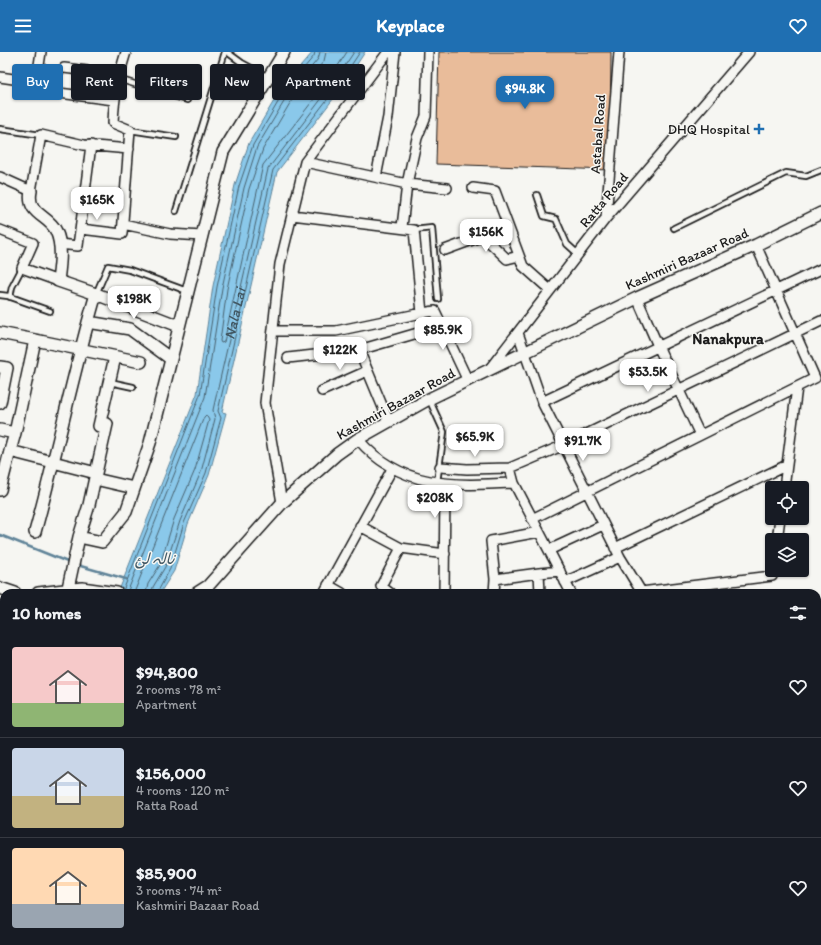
<!DOCTYPE html>
<meta charset="utf-8">
<style>
:root{--surface:#171b24;--page:#242831;--text:#f1f3f6;--muted:#9ea1a6;--line:#363941;--accent:#1f6fb2}
body{margin:0;font-family:Itim,"Playpen Sans Arabic",sans-serif;background:var(--page);color:var(--text);height:100vh;display:flex;flex-direction:column;font-size:15px;white-space:nowrap}
*{box-sizing:border-box;margin:0}
p{font-size:13px;color:var(--muted)}
.icon{flex:none;width:22px;height:22px;fill:none;stroke:currentColor;stroke-width:2;stroke-linecap:round;stroke-linejoin:round}
.map{position:relative;flex:1;overflow:hidden}
.side{position:absolute;left:0px;top:537px;width:821px;height:356px;display:flex;flex-direction:column;background:var(--surface);border-radius:12px 12px 0 0;box-shadow:0 1px 3px #0004}
.side>*{flex:none}
.banner{position:absolute;left:12px;top:12px;width:400px;height:36px;display:flex;gap:8px}
.tools{position:absolute;left:765px;top:429px;display:grid;gap:8px}
.tools a{display:grid;place-items:center;width:44px;height:44px;border-radius:4px;background:var(--surface);box-shadow:0 1px 3px #0004;font-size:20px}
.price{position:absolute;translate:-50% -34px;padding:0 9px;border-radius:8px;background:#fff;color:#222;font-size:13px;line-height:26px;filter:drop-shadow(0 1px 2px #0008)}
.price::after{content:'';position:absolute;left:50%;top:24px;width:12px;height:9px;margin-left:-6px;background:inherit;clip-path:polygon(0 0,100% 0,50% 100%)}
.price.current{background:var(--accent);color:#fff}
ul{padding:0;list-style:none}
li{display:flex;align-items:center;gap:12px;height:100px;padding:0 12px}
li+li{border-top:1px solid var(--line)}
li span{display:grid;place-items:center;flex:none;width:112px;height:80px;border-radius:4px;color:#555}
li>.icon{margin-inline-start:auto}
span .icon{width:48px;height:48px;fill:#fffc;stroke-width:1}
li b{font-size:17px}
h2{display:flex;justify-content:space-between;align-items:center;height:48px;padding:0 12px;font-size:17px}
.chip{padding:0 14px;border-radius:4px;background:var(--surface);box-shadow:0 1px 3px #0004;font-size:14px;line-height:36px}
.chip.current{background:var(--accent);color:#fff}
header{display:flex;justify-content:space-between;align-items:center;height:52px;padding:0 12px;background:var(--accent);color:#fff;font-size:18px;font-weight:700}
.map>svg:first-child{display:block}
</style>
<header><svg class="icon" aria-label="menu" viewBox="0 0 24 24"><path d="M4 6h16M4 12h16M4 18h16"/></svg>Keyplace<svg class="icon" aria-label="heart" viewBox="0 0 24 24"><path d="M12 20l-8-8c-3-5 5-10 8-4 3-6 11-1 8 4z"/></svg></header>
<div class="map">
<svg width="821" height="893" viewBox="0 0 821 893">
<rect width="100%" height="100%" fill="#f6f6f2"/>
<filter id="ink" filterUnits="userSpaceOnUse"><feTurbulence type="fractalNoise" baseFrequency=".025" numOctaves="2"/><feDisplacementMap in="SourceGraphic" scale="8" xChannelSelector="R" yChannelSelector="G"/><feConvolveMatrix kernelMatrix="1 2 1 2 8 2 1 2 1" color-interpolation-filters="sRGB"/></filter>
<g filter="url(#ink)">
<path fill="#bee9a6" stroke="#6d8261" d="M146,889H167L168,893H147Z"/>
<path fill="#8ac8ea" stroke="#5e8398" d="M313,0H365L340,38L277,120L222,360L226,361L209,423L188,472L174,519L160,541H118L197,342L213,234L235,133L249,91L281,37Z
M169,889H200L201,893H170Z"/>
<g fill="none" stroke-linecap="round" stroke-linejoin="round">
<g stroke="#48616e" stroke-width="1">
<path d="M326,0L324,9L293,46L263,97L249,137L227,237L220,289L221,291L224,290L263,113L328,29L347,0"/>
<path d="M123,539L200,343L217,235L239,134L253,93L284,40L314,4L315,0"/>
<path d="M127,541L205,345L222,236L244,136L257,95L288,43L318,7L320,0"/>
<path d="M134,541L204,365L206,363L209,368L195,418L174,467L160,513L148,532L146,541"/>
<path id="s1" d="M152,541L153,535L165,515L180,469L201,420L215,367L213,358L268,117L332,33L354,0"/>
<path d="M157,541L170,517L184,471L206,421L221,366L218,359L273,118L336,36L360,0"/>
</g>
<path stroke="#5e8398" stroke-width="2.5" d="M0,483L70,511
M77,513L126,527"/>
</g>
<path fill="#e9bc9a" stroke="#1c1c1c" d="M439,0H611L610,118L436,112Z"/>
<g fill="none" stroke-linecap="round" stroke-linejoin="round">
<g stroke="#1c1c1c" stroke-width="8">
<path id="service" d="M227,0L242,11L268,25
M118,27L187,48
M0,77L41,83
M130,78L176,85
M537,143L544,164L556,167L567,192L578,202
M176,159L225,0
M674,176L786,121L806,124L821,118
M414,178L432,176L438,247
M96,242L108,214L130,218L187,239
M0,243L8,244L50,259
M10,245L12,235L22,216
M110,330L133,335
M429,347L444,380L437,430"/>
</g>
<g stroke="#1c1c1c" stroke-width="12">
<path id="minor" d="M64,16L119,23
M0,25L20,28V36L114,48
M35,39L41,0
M305,110L407,132L447,136
M0,125L31,139L41,83L84,93L129,97
M376,125L388,65L395,0
M473,136L495,139L523,214L550,238
M606,166L619,0
M123,172L170,182L202,184
M402,175L407,132L417,86L426,64L428,0
M81,177L122,182L130,78L113,71C114,44 118,26 126,0
M0,178L33,191L22,216L58,229
M59,192L78,194L91,93
M445,198L483,184L507,207L519,204
M637,246L658,294L700,383
M422,261L435,259L468,329
M273,279H336L422,261L414,178L292,163
M518,281L542,350L620,505L642,541
M359,298L389,370
M288,306L359,298L428,278
M488,319L606,166L749,0
M322,339L367,319
M542,350L821,217
M358,387C400,437 454,434 514,431L571,541
M440,415L467,417L510,416
M514,431L510,416L564,393L821,269
M784,436L797,335
M282,451L265,351L280,212L305,110L388,0
M532,467L815,326L756,193
M360,474L401,496
M777,488L780,466
M615,496L787,413
M549,498L603,473
M495,527L491,489L539,480
M565,530L620,505
M328,533L342,541
M641,540L772,524L773,518
M324,541L392,417
M390,541L381,534L401,496L445,502
M444,541L445,432
M494,541L495,527L539,521
M540,541L539,521L560,519
M0,573L4,567
M0,590H1
M817,601L821,602
M0,656L1,678
M817,680H821
M0,724L4,725
M817,743H821
M817,809H820L821,803
M817,883H821
M89,889V893
M283,889V893
M320,889L321,893
M623,889L624,893
M673,889L672,893H676
M228,891L265,889
M25,893L26,889
M412,893V889
M534,893V889
M598,893L599,889
M710,893L711,889"/>
</g>
<g stroke="#1c1c1c" stroke-width="14">
<path id="tertiary" d="M31,139C26,163 49,163 56,179C63,194 60,213 58,229L96,242C73,320 57,401 35,480
M96,242L179,274
M88,270L130,277L171,307
M0,281L35,288L15,381
M35,288L141,310
M0,315L7,316L0,351
M99,374L115,305
M0,378L15,381L10,399L96,421L89,453L79,485
M96,421L107,372
M95,427L134,436
M0,438L10,399
M0,536L15,541
M68,536L79,485L102,490L126,460L150,391L223,100L284,0
M38,541L82,536L117,541
M197,541L208,534L282,451L337,402L358,387L429,347L637,246L756,193L821,161
M141,889V893
M227,889L228,893"/>
</g>
<use href="#service" stroke="#f6f6f2" stroke-width="4.5"/>
<use href="#minor" stroke="#f6f6f2" stroke-width="9"/>
<use href="#tertiary" stroke="#f6f6f2" stroke-width="11"/>
</g>
</g>
<path fill="#1f6fb2" stroke="#f6f6f2" stroke-width="1.5" d="M757 71h4v4h4v4h-4v4h-4v-4h-4v-4h4z"/>
<g text-anchor="middle" dominant-baseline="central" stroke-width="3" stroke-linejoin="round" paint-order="stroke">
<g font-size="14" fill="#1c1c1c" stroke="#f6f6f2" text-anchor="end">
<text x="750" y="77">DHQ Hospital</text>
</g>
<g font-size="14" fill="#1c1c1c" stroke="#f6f6f2">
<text transform="translate(598 82) rotate(-86)">Astabal Road</text>
<text transform="translate(604 148) rotate(-50)">Ratta Road</text>
<text transform="translate(687 207) rotate(-24)">Kashmiri Bazaar Road</text>
<text transform="translate(396 352) rotate(-29)">Kashmiri Bazaar Road</text>
</g>
<g font-size="15" font-style="italic" fill="#425864" stroke="#f6f6f2">
<text stroke="none"><textPath href="#s1" startOffset="294">Nala Lai</textPath></text>
<text x="155" y="507">نالہ لئ</text>
</g>
<g font-size="15" font-weight="bold" fill="#1c1c1c" stroke="#f6f6f2">
<text x="728" y="287">Nanakpura</text>
</g>
</g>
</svg>
<div class="tools">
<a><svg class="icon" aria-label="locate" viewBox="0 0 24 24"><circle cx="12" cy="12" r="6"/><path d="M12 2v4M12 18v4M2 12h4M18 12h4"/></svg></a>
<a><svg class="icon" aria-label="layers" viewBox="0 0 24 24"><path d="M12 4l9 5-9 5-9-5zM3 14l9 5 9-5"/></svg></a>
</div>
<b class="price current" style="left:525px;top:58px">$94.8K</b>
<b class="price" style="left:97px;top:169px">$165K</b>
<b class="price" style="left:486px;top:201px">$156K</b>
<b class="price" style="left:134px;top:268px">$198K</b>
<b class="price" style="left:443px;top:299px">$85.9K</b>
<b class="price" style="left:340px;top:319px">$122K</b>
<b class="price" style="left:648px;top:341px">$53.5K</b>
<b class="price" style="left:475px;top:406px">$65.9K</b>
<b class="price" style="left:583px;top:410px">$91.7K</b>
<b class="price" style="left:435px;top:467px">$208K</b>
<div class="banner">
<a class="chip current">Buy</a>
<a class="chip">Rent</a>
<a class="chip">Filters</a>
<a class="chip">New</a>
<a class="chip">Apartment</a>
</div>
<section class="side">
<h2>10 homes<svg class="icon" aria-label="filters" viewBox="0 0 24 24"><path d="M4 7h16M4 17h16"/><circle cx="9" cy="7" r="2"/><circle cx="15" cy="17" r="2"/></svg></h2>
<ul>
<li><span style="background:linear-gradient(#f6c9c9 70%,#8fb573 0)"><svg class="icon" aria-label="home" viewBox="0 0 24 24"><path d="M3 11l9-7 9 7M6 9v11h12V9"/></svg></span><div><b>$94,800</b><p>2 rooms · 78 m²</p><p>Apartment</p></div><svg class="icon" aria-label="heart" viewBox="0 0 24 24"><path d="M12 20l-8-8c-3-5 5-10 8-4 3-6 11-1 8 4z"/></svg></li>
<li><span style="background:linear-gradient(#c9d6e8 60%,#c2b280 0)"><svg class="icon" aria-label="home" viewBox="0 0 24 24"><path d="M3 11l9-7 9 7M6 9v11h12V9"/></svg></span><div><b>$156,000</b><p>4 rooms · 120 m²</p><p>Ratta Road</p></div><svg class="icon" aria-label="heart" viewBox="0 0 24 24"><path d="M12 20l-8-8c-3-5 5-10 8-4 3-6 11-1 8 4z"/></svg></li>
<li><span style="background:linear-gradient(#ffd9b3 70%,#9aa5b1 0)"><svg class="icon" aria-label="home" viewBox="0 0 24 24"><path d="M3 11l9-7 9 7M6 9v11h12V9"/></svg></span><div><b>$85,900</b><p>3 rooms · 74 m²</p><p>Kashmiri Bazaar Road</p></div><svg class="icon" aria-label="heart" viewBox="0 0 24 24"><path d="M12 20l-8-8c-3-5 5-10 8-4 3-6 11-1 8 4z"/></svg></li>
</ul>
</section>
</div>
